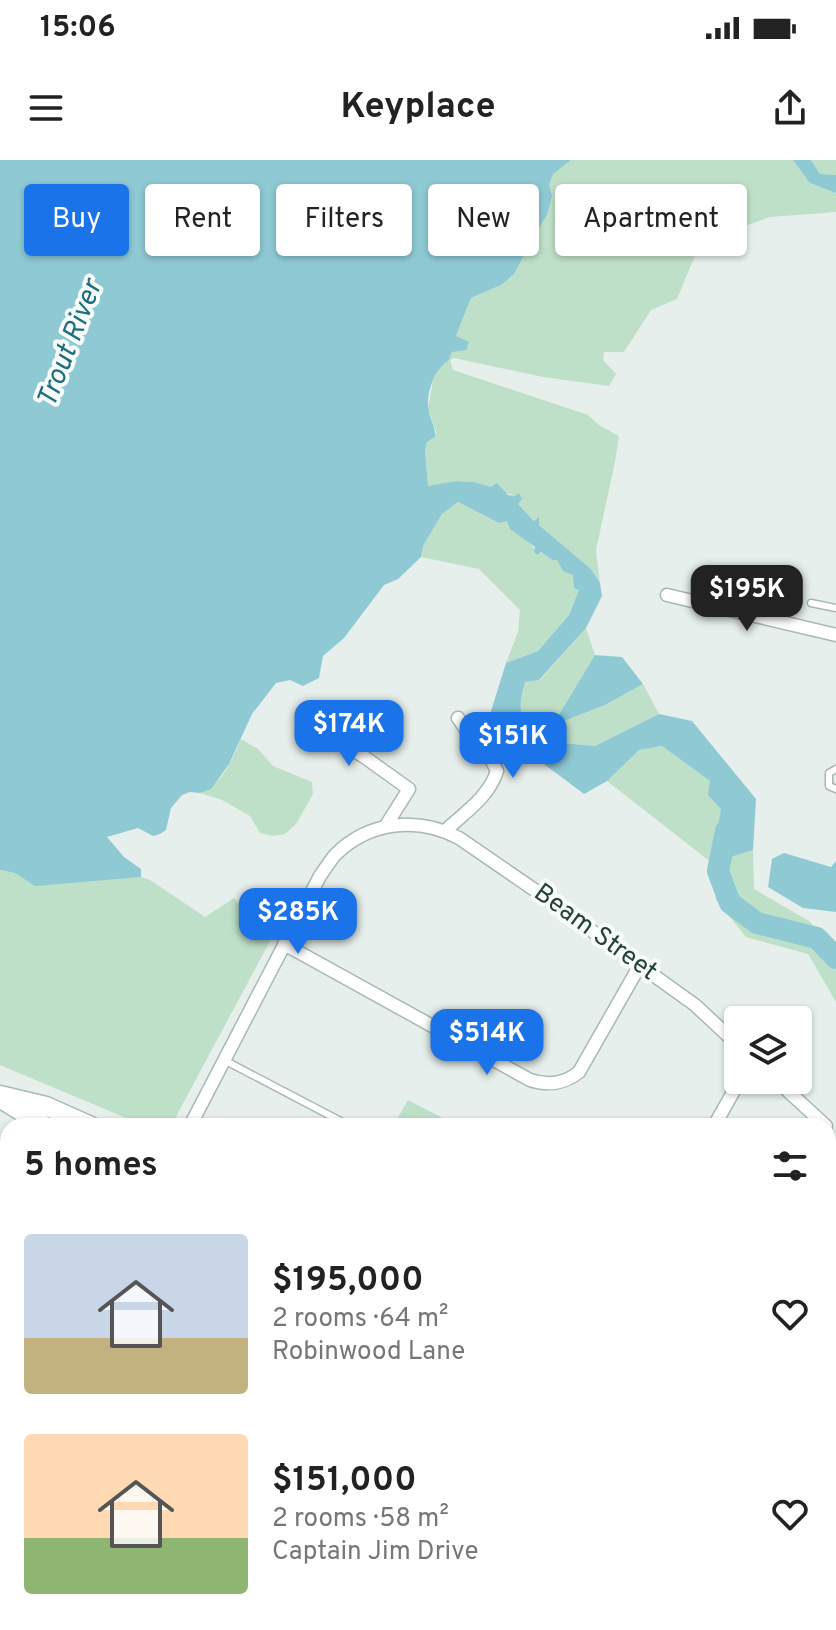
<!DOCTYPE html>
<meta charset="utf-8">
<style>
:root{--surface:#fff;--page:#f2f2f2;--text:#222;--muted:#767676;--accent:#1a73e8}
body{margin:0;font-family:Overpass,sans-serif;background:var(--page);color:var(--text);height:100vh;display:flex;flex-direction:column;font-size:30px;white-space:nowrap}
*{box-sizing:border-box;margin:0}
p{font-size:26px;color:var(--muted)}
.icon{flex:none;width:44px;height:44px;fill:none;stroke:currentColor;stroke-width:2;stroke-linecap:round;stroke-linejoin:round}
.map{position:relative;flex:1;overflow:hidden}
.panel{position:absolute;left:0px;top:958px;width:836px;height:512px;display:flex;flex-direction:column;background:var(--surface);border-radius:24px 24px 0 0;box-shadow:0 2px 6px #0004}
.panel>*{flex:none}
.guide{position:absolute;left:24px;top:24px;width:788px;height:72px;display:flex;gap:16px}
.tools{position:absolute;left:724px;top:846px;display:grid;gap:16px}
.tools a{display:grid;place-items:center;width:88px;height:88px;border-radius:8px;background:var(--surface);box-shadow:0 2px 6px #0004;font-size:40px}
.price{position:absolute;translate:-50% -68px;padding:0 18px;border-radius:16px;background:var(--accent);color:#fff;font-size:26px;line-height:52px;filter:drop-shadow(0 2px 4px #0008)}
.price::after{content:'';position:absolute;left:50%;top:48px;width:24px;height:18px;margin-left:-12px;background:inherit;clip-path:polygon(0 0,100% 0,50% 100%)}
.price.selected{background:#222;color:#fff}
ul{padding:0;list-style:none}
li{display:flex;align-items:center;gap:24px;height:200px;padding:0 24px}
li span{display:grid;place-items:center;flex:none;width:224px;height:160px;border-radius:8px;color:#555}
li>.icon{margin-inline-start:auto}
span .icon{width:96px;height:96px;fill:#fffc;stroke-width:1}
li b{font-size:34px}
h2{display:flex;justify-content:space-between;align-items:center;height:96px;padding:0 24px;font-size:34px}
.pill{padding:0 28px;border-radius:8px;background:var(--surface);box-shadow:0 2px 6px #0004;font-size:28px;line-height:72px}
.pill.selected{background:var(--accent);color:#fff}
.status{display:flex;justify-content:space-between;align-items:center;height:56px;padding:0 40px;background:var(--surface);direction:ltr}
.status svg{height:22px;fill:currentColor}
header{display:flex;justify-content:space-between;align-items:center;height:104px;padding:0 24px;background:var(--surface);font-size:36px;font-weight:700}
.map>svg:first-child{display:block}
</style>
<div class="status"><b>15:06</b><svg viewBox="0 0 49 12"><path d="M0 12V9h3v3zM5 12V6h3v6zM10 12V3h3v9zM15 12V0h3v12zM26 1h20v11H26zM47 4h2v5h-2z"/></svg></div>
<header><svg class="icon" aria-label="menu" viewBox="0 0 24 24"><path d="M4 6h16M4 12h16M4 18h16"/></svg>Keyplace<svg class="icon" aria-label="share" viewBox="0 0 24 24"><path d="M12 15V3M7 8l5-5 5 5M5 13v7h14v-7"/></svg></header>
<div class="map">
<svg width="836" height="1470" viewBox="0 0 836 1470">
<rect width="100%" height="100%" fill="#e6efeb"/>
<path fill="#d4dfda" d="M8,996V1081L0,1079V997Z"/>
<path fill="#bfe0c8" d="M571,0H793L811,23L836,33V52L770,57L725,73L707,47L688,52L685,65L699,86L677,139L651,150L624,192H604L603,200L616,214L609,226L543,217L454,198L450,200L453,210L588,255L599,265L619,276L615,302L596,390L600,423L591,409L539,365L538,358L535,361L517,344L515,336L474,322L456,321L428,327L425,290L427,282L435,277L436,271L428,249L433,220L456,176L471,138L501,125L547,55L549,25L553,13Z
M811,0H836V15L820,14Z
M458,342L499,363L507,361C513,376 533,379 537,395L541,392L552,400L557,399L573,415L579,430L569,455L538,491L506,503L518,472L520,450L479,409L421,397L423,386L442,354Z
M586,468L595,495L546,576C518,557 517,554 525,522L540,520Z
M643,524L659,554L595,586L562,583L555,578L564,561L605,545Z
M241,579L258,589L273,606L312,622L313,634L296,664L285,674L273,676L260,673L250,656L222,640L200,633C222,624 232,600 241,579Z
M662,586L710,621L722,649L713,703L753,690L754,729L809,761L836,788V842L808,794L746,777L716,740L712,703L607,621L639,590Z
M0,710L15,713L35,725L141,717L150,720L205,757L234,738L270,781L171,966H145L0,905Z
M408,940L456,965V966H393Z
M0,1079L8,1081V1390L0,1388Z
M542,1462H581L597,1470H540Z"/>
<path fill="#8ec9d4" d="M0,0H571L553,14L549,25L552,36L547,55L535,74L514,114L501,125L471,138L456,176L469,182L466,190L452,192L449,200C434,209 425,235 429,252C431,261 436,268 435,277L427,282L425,290L428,326L456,321L474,322L491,327L497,323L508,335L515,336L519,333L522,339L518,344L534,361L539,357V365L591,409L600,423L602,436L586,468L539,520L525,522C517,553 518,559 546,576L595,495L622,497L643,524L605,545L564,561L556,578L562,583L595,586L659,554L692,561L756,639L753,690L712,703L721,649L708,635L710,621L662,586L639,590L607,621L584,634L500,571L491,551L506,503L538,491L569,455L579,430L574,428L573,415L563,411L557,400H552L541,392L537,395L534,392L535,387L510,369L507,361L499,363L458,342L442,354L423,386L421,397L398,419L384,425L344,478L323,496L319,518L303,526L290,520L276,523L252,554L229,604L211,629L200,633L190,632L182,635L171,648L166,670L160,674L153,676L138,668L107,677L124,697L141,709V717L35,726L15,713L0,710Z
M793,0H811L820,14L836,15V33L810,23Z
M784,693L831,707L836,701V752L803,748L768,727L772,699Z"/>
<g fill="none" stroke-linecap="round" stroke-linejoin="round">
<path stroke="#8ec9d4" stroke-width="22" d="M726,671L718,711L730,743L757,763L817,778L836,798"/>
<g stroke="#a8b8b2" stroke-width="9">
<path id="lane" d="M811,443L836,448
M836,609L829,613V626L836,629
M224,900L350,966
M238,966L244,964L253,966"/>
</g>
<g stroke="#a8b8b2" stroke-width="15">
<path id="street" d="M667,435L836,475
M308,550L327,566L334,580L363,596L409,629L385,667
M445,671C464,653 489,637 497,611L492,601L474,581L458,558
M284,784L530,920C549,926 564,924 579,912L640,805
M776,920L826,966
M190,966L320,716C325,709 330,701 335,695C369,661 418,656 459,678L539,733L695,845L738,885
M714,966L740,920
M828,1045L836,1031
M828,1349L836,1315
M393,1470L395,1462
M489,1470L490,1462
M755,1470L760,1462"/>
</g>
<g stroke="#a4bbb3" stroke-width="21">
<path id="secondary" d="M0,935L46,946L91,966
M6,942L45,966
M828,1369L836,1374
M828,1397L836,1401
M11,1470L13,1462"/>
</g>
<use href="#lane" stroke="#fff" stroke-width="6"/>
<use href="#street" stroke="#fff" stroke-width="12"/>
<use href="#secondary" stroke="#fff" stroke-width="18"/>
</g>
<g text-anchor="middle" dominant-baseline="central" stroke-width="8" stroke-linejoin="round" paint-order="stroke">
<g font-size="26" fill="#24423a" stroke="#f7fbf9">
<text transform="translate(595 773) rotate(36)">Beam Street</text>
</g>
<g font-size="28" font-style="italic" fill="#1c6f80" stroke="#f7fbf9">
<text transform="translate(71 184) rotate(-69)">Trout River</text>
</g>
</g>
</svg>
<div class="tools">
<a><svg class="icon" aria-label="layers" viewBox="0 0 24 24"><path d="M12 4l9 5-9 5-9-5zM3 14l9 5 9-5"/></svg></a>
</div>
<b class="price selected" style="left:747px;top:473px">$195K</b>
<b class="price" style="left:349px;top:608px">$174K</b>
<b class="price" style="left:513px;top:620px">$151K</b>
<b class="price" style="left:298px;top:796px">$285K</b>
<b class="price" style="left:487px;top:917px">$514K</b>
<div class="guide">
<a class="pill selected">Buy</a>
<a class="pill">Rent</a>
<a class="pill">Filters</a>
<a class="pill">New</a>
<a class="pill">Apartment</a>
</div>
<section class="panel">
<h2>5 homes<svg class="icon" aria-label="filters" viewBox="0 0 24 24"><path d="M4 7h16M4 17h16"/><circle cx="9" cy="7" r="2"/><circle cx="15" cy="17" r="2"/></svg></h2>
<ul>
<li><span style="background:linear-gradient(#c9d6e8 65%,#c2b280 0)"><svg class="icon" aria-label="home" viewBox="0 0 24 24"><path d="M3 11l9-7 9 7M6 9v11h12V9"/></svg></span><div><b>$195,000</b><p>2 rooms · 64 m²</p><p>Robinwood Lane</p></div><svg class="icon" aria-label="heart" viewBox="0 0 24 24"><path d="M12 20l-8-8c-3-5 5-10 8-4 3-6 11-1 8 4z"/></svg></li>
<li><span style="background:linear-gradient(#ffd9b3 65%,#8fb573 0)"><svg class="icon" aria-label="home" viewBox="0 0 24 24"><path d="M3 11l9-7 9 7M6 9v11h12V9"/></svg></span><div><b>$151,000</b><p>2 rooms · 58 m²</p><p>Captain Jim Drive</p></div><svg class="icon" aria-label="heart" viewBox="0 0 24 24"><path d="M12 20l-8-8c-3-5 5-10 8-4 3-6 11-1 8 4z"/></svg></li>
</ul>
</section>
</div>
